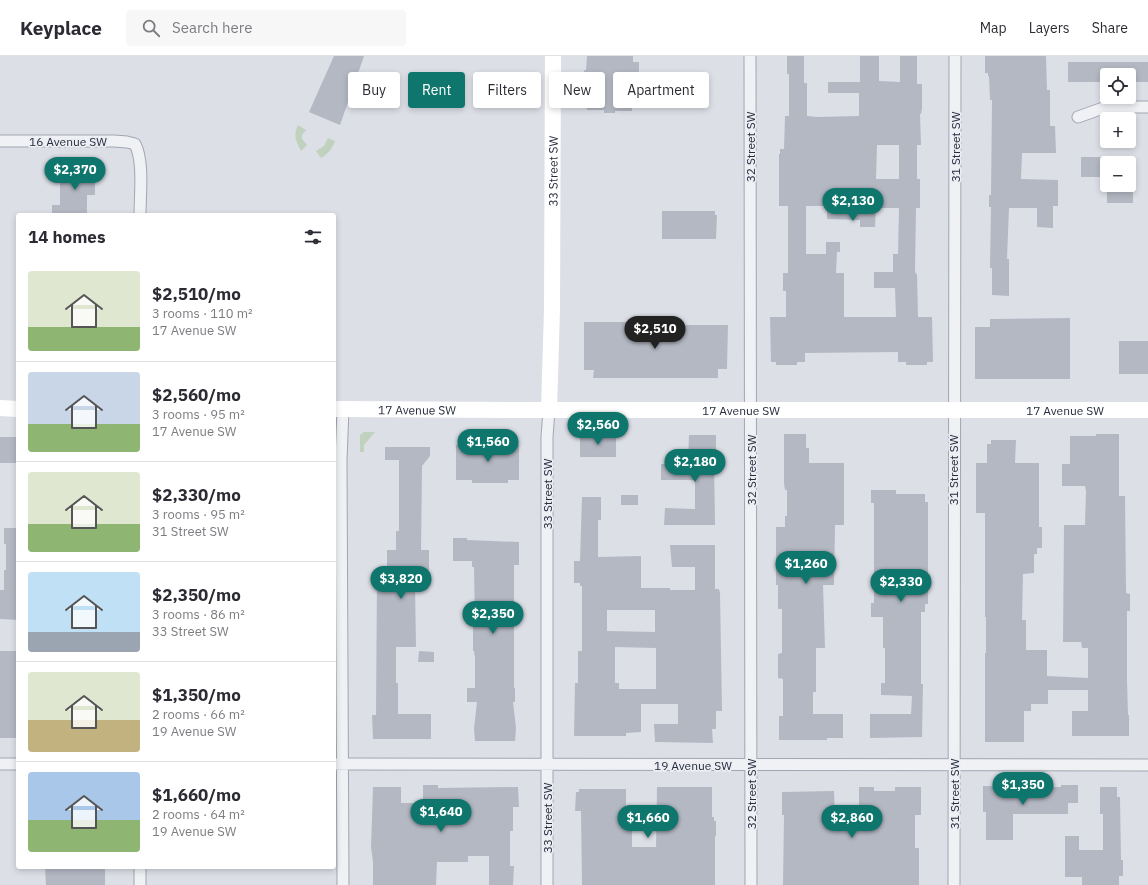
<!DOCTYPE html>
<meta charset="utf-8">
<style>
:root{--surface:#fff;--page:#f7f7f7;--text:#2b2b33;--muted:#7c7c81;--line:#e1e1e2;--accent:#0f766e}
body{margin:0;font-family:"IBM Plex Sans",sans-serif;background:var(--page);color:var(--text);height:100vh;display:flex;flex-direction:column;font-size:15px;white-space:nowrap}
*{box-sizing:border-box;margin:0}
p{font-size:13px;color:var(--muted)}
.icon{flex:none;width:22px;height:22px;fill:none;stroke:currentColor;stroke-width:2;stroke-linecap:round;stroke-linejoin:round}
.map{position:relative;flex:1;overflow:hidden}
.side{position:absolute;left:16px;top:157px;width:320px;height:656px;display:flex;flex-direction:column;background:var(--surface);border-radius:4px;box-shadow:0 2px 6px #0003}
.side>*{flex:none}
.top-card{position:absolute;left:348px;top:16px;width:380px;height:36px;display:flex;gap:8px}
.controls{position:absolute;left:1100px;top:12px;display:grid;gap:8px}
.controls a{display:grid;place-items:center;width:36px;height:36px;border-radius:4px;background:var(--surface);box-shadow:0 2px 6px #0003;font-size:20px}
.price{position:absolute;translate:-50% -34px;padding:0 9px;border-radius:14px;background:var(--accent);color:#fff;font-size:13px;line-height:26px;filter:drop-shadow(0 1px 2px #0008)}
.price::after{content:'';position:absolute;left:50%;top:24px;width:12px;height:9px;margin-left:-6px;background:inherit;clip-path:polygon(0 0,100% 0,50% 100%)}
.price.selected{background:#222;color:#fff}
ul{padding:0;list-style:none}
li{display:flex;align-items:center;gap:12px;height:100px;padding:0 12px}
li+li{border-top:1px solid var(--line)}
li span{display:grid;place-items:center;flex:none;width:112px;height:80px;border-radius:4px;color:#555}
li>.icon{margin-inline-start:auto}
span .icon{width:48px;height:48px;fill:#fffc;stroke-width:1}
li b{font-size:17px}
h2{display:flex;justify-content:space-between;align-items:center;height:48px;padding:0 12px;font-size:17px}
.chip{padding:0 14px;border-radius:4px;background:var(--surface);box-shadow:0 2px 6px #0003;font-size:14px;line-height:36px}
.chip.selected{background:var(--accent);color:#fff}
header{display:flex;align-items:center;gap:24px;box-sizing:border-box;height:56px;padding:0 20px;background:var(--surface);border-bottom:1px solid var(--line)}
header strong{font-size:19px}
nav{display:flex;gap:22px;margin-inline-start:auto;font-size:14px}
.search{width:280px;height:36px;background:var(--page);display:flex;align-items:center;gap:10px;box-sizing:border-box;padding:0 14px;border-radius:4px;color:var(--muted);font-size:15px}
.map>svg:first-child{display:block}
</style>
<header>
<strong>Keyplace</strong>
<div class="search"><svg class="icon" aria-label="search" viewBox="0 0 24 24"><circle cx="10" cy="10" r="6"/><path d="M15 15l6 6"/></svg>Search here</div>
<nav><a>Map</a><a>Layers</a><a>Share</a></nav>
</header>
<div class="map">
<svg width="1148" height="829" viewBox="0 0 1148 829">
<rect width="100%" height="100%" fill="#dddfe7"/>
<path fill="#c0d1be" d="M298,69L306,74L302,79V83L307,89L301,95C296,85 293,80 298,69Z
M328,82L335,85C332,93 329,97 321,102L316,95L324,90Z
M364,376H375L364,389V396H360V379Z"/>
<path fill="#b4b8c3" fill-rule="evenodd" d="M334,0H364L340,69L309,56Z
M587,0H633V6H639V19H633L632,55H615V57H604V54H587L586,35H584V14H586Z
M787,0H804V27H807V60L817,61L859,60V37H828V26H860V0H879V25L900,26V0H917V28H922V52L921,58H920L921,89H917V123H920V152H916L915,215L916,218H917L918,261H932L933,306H927V309H906V306H898V296L805,297V306H797V309H776V306H771L770,261H786V235H783V217H788V150H779V98H780V93H784L785,60H789V18H787ZM877,89H899V123H876ZM806,150H827V163L860,164V171H875L876,152H899L898,198H893V216H874V232H895L896,261H844V217H836L837,196H840V186H826V198H806Z
M985,0H1046L1047,34H1050V70H1055L1056,97H1022L1021,123L1058,124V150H1053V172L1037,171V152H1009L1007,203H1009V240L992,239V212H990L991,151H989V139H991L992,44H990L989,20H988V17H985Z
M1068,6H1148V26H1129V19H1107V26H1068Z
M1081,101H1107V121H1081Z
M60,111H95V139H87V159H52V149H60Z
M1107,129H1133V147H1107Z
M662,155H715V159H717L716,183H662Z
M1070,262V323H975V271H990V263Z
M584,266H639V269H728L727,313H718V322H593L594,314H584Z
M1119,285H1148V318H1119Z
M580,378H616V401H580Z
M784,378H806V392H809V407H844V469H835L834,529H823L825,592H816V636H813V658H843V682H827V684H779V660H783V623L778,622V598L782,597V553H778V529H776V471H785V460H787V434H785L784,427Z
M1096,378H1119V440H1125L1126,537L1130,538V555H1127V624L1128,659H1129V680H1072V655H1088V634H1048V648H1031V655H1024V686H985V597H986V561H985V457H976V407H987V388H991V384H1016L1015,407H1039V471H1042V492H1037V498H1034V517L1023,518L1022,564H1026V594H1047V620L1088,622V592H1082L1081,586H1063L1064,469H1085L1086,435L1085,430H1062V408H1070V380H1096Z
M689,379H716V403H714L715,469H664L665,452L695,453V424H661V408H688Z
M0,381H18V407H0Z
M456,389H519V424H508V427H472V424H456Z
M385,391H430V400L422,410L421,494H429V528H415L416,591H396V627H398V658H431V683H373L372,659H376L377,519H387V494H396V475H399V404H385Z
M871,434H896V438H925V446H928V548H925V556H921V628H923L922,681L870,682V658H911L912,640L881,639V627H885V592H883V561H871V547H874V447H871Z
M621,439H638V449H621Z
M582,441H601V464H598V501L641,500V532H670V534H695V511H672L670,489H715V533H719L720,537L722,655H716V673H712L713,687L655,686L654,668H678V648H641V676L626,677V680H574L575,627H578V595H582V530H580V527H574V505H580ZM607,554H655V576L607,575ZM615,591L656,592V633H619V627H615Z
M4,472H18V564L0,563V534H4V514H6V488H4Z
M453,482H467V484L519,486V509H514V632H515V646H513L516,672L515,685H475L474,673L477,646H467V632H475V601L474,595H473V567H475L474,511H472V505H453Z
M0,595H18V682H0Z
M419,595L434,596V606H418Z
M423,729H438V732L518,731L519,751H513V775H510V810H514L513,829H489V800H468V806H437L436,829H373V806L371,791L373,731H401V747H423Z
M1061,729H1078V747H1068V758H1013V784H986V756H983V730L1061,731Z
M657,731H712V761H714V765H716V780H715V829H582L581,755H575L576,736H579V733H626V761H632V791H656Z
M859,731H874V735H895V731H921V759H915V792H919V829H783L784,759H782V736L834,735L835,761H859Z
M1100,731H1117V741H1120L1121,804H1123V820H1119V829H1082V821H1065V780H1079V794H1103V758H1100Z
M45,811H105V829H46Z"/>
<g fill="none" stroke-linecap="round" stroke-linejoin="round">
<g stroke="#a2a6b1" stroke-width="13">
<path id="street" d="M750,0L751,829
M1078,61L1106,51H1148
M0,85H114L127,86L135,88C144,105 140,139 140,159
M343,353L341,404L343,829
M0,708H18
M334,708L1148,709
M140,811V829
M547,829V381L549,354
M954,829L955,0"/>
</g>
<use href="#street" stroke="#eff1f5" stroke-width="11"/>
<g stroke="#fff" stroke-width="16">
<path d="M0,352L18,353"/>
<path id="s1" d="M334,353L516,354H1148"/>
<path id="s2" d="M549,354L552,254L553,0"/>
</g>
</g>
<g text-anchor="middle" dominant-baseline="central" stroke-width="3.5" stroke-linejoin="round" paint-order="stroke">
<g font-size="12" fill="#262c3d" stroke="#eceef4">
<text x="68" y="85">16 Avenue SW</text>
<text transform="translate(750 91) rotate(-90)">32 Street SW</text>
<text transform="translate(955 91) rotate(-90)">31 Street SW</text>
<text stroke="none"><textPath href="#s2" startOffset="239">33 Street SW</textPath></text>
<text stroke="none"><textPath href="#s1" startOffset="83">17 Avenue SW</textPath></text>
<text stroke="none"><textPath href="#s1" startOffset="407">17 Avenue SW</textPath></text>
<text stroke="none"><textPath href="#s1" startOffset="731">17 Avenue SW</textPath></text>
<text transform="translate(751 414) rotate(-90)">32 Street SW</text>
<text transform="translate(953 414) rotate(-90)">31 Street SW</text>
<text transform="translate(547 438) rotate(-90)">33 Street SW</text>
<text x="693" y="709">19 Avenue SW</text>
<text transform="translate(751 738) rotate(-90)">32 Street SW</text>
<text transform="translate(954 738) rotate(-90)">31 Street SW</text>
<text transform="translate(547 762) rotate(-90)">33 Street SW</text>
</g>
</g>
</svg>
<div class="controls">
<a><svg class="icon" aria-label="locate" viewBox="0 0 24 24"><circle cx="12" cy="12" r="6"/><path d="M12 2v4M12 18v4M2 12h4M18 12h4"/></svg></a>
<a>+</a>
<a>−</a>
</div>
<b class="price" style="left:75px;top:135px">$2,370</b>
<b class="price" style="left:853px;top:166px">$2,130</b>
<b class="price selected" style="left:655px;top:294px">$2,510</b>
<b class="price" style="left:598px;top:390px">$2,560</b>
<b class="price" style="left:488px;top:407px">$1,560</b>
<b class="price" style="left:695px;top:427px">$2,180</b>
<b class="price" style="left:806px;top:529px">$1,260</b>
<b class="price" style="left:401px;top:544px">$3,820</b>
<b class="price" style="left:901px;top:547px">$2,330</b>
<b class="price" style="left:493px;top:579px">$2,350</b>
<b class="price" style="left:1023px;top:750px">$1,350</b>
<b class="price" style="left:441px;top:777px">$1,640</b>
<b class="price" style="left:648px;top:783px">$1,660</b>
<b class="price" style="left:852px;top:783px">$2,860</b>
<div class="top-card">
<a class="chip">Buy</a>
<a class="chip selected">Rent</a>
<a class="chip">Filters</a>
<a class="chip">New</a>
<a class="chip">Apartment</a>
</div>
<section class="side">
<h2>14 homes<svg class="icon" aria-label="filters" viewBox="0 0 24 24"><path d="M4 7h16M4 17h16"/><circle cx="9" cy="7" r="2"/><circle cx="15" cy="17" r="2"/></svg></h2>
<ul>
<li><span style="background:linear-gradient(#dfe7d0 70%,#8fb573 0)"><svg class="icon" aria-label="home" viewBox="0 0 24 24"><path d="M3 11l9-7 9 7M6 9v11h12V9"/></svg></span><div><b>$2,510/mo</b><p>3 rooms · 110 m²</p><p>17 Avenue SW</p></div></li>
<li><span style="background:linear-gradient(#c9d6e8 65%,#8fb573 0)"><svg class="icon" aria-label="home" viewBox="0 0 24 24"><path d="M3 11l9-7 9 7M6 9v11h12V9"/></svg></span><div><b>$2,560/mo</b><p>3 rooms · 95 m²</p><p>17 Avenue SW</p></div></li>
<li><span style="background:linear-gradient(#dfe7d0 65%,#8fb573 0)"><svg class="icon" aria-label="home" viewBox="0 0 24 24"><path d="M3 11l9-7 9 7M6 9v11h12V9"/></svg></span><div><b>$2,330/mo</b><p>3 rooms · 95 m²</p><p>31 Street SW</p></div></li>
<li><span style="background:linear-gradient(#bfe0f5 75%,#9aa5b1 0)"><svg class="icon" aria-label="home" viewBox="0 0 24 24"><path d="M3 11l9-7 9 7M6 9v11h12V9"/></svg></span><div><b>$2,350/mo</b><p>3 rooms · 86 m²</p><p>33 Street SW</p></div></li>
<li><span style="background:linear-gradient(#dfe7d0 60%,#c2b280 0)"><svg class="icon" aria-label="home" viewBox="0 0 24 24"><path d="M3 11l9-7 9 7M6 9v11h12V9"/></svg></span><div><b>$1,350/mo</b><p>2 rooms · 66 m²</p><p>19 Avenue SW</p></div></li>
<li><span style="background:linear-gradient(#a9c7e8 60%,#8fb573 0)"><svg class="icon" aria-label="home" viewBox="0 0 24 24"><path d="M3 11l9-7 9 7M6 9v11h12V9"/></svg></span><div><b>$1,660/mo</b><p>2 rooms · 64 m²</p><p>19 Avenue SW</p></div></li>
</ul>
</section>
</div>
